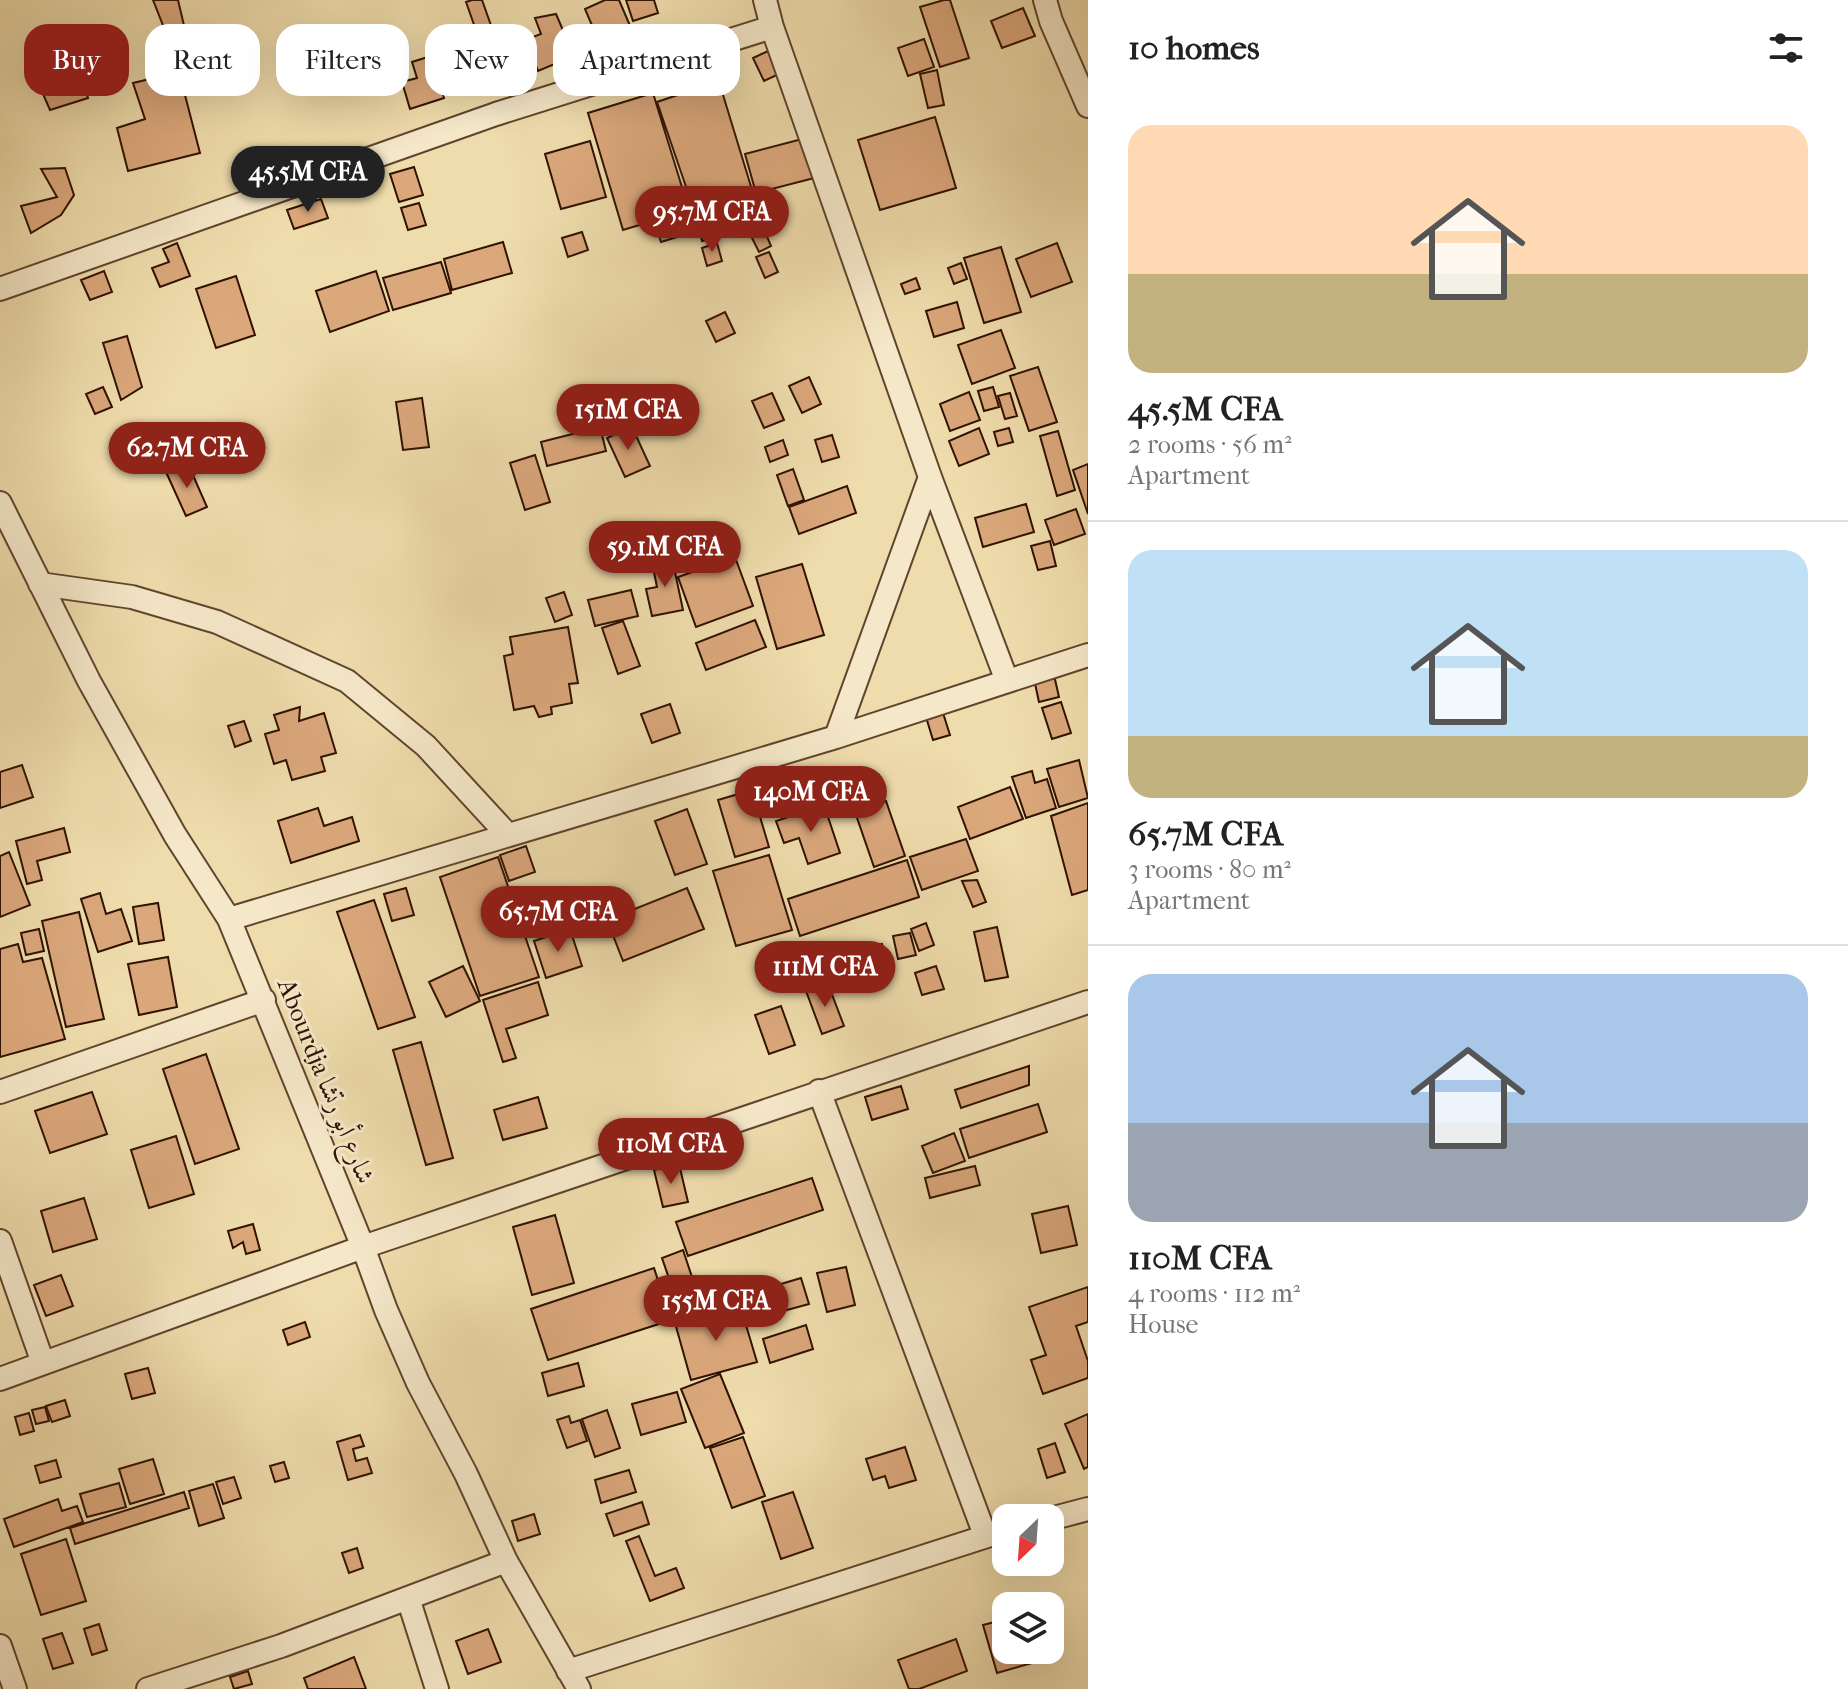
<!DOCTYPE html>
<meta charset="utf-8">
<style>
:root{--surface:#fff;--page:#f2f2f2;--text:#222;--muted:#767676;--line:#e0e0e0;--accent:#8f2418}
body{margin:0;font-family:"IM FELL French Canon",Amiri,serif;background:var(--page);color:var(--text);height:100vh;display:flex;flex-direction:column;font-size:30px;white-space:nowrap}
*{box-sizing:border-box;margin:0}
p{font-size:26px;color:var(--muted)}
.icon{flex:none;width:44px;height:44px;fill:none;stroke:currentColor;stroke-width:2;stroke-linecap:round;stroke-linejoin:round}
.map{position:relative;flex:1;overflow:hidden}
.side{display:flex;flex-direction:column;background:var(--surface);width:760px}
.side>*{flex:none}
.hud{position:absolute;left:24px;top:24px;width:760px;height:72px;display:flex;gap:16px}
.needle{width:52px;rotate:205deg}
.controls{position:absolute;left:992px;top:1504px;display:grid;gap:16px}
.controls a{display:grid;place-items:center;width:72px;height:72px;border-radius:16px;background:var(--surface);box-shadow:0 8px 32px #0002;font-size:40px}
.price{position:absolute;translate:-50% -68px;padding:0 18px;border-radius:28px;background:var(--accent);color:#fff;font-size:26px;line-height:52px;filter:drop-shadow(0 2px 4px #0008)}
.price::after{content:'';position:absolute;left:50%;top:48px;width:24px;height:18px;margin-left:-12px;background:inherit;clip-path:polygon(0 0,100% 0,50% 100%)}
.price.current{background:#222;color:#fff}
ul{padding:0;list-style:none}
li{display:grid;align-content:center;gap:16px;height:424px;padding:0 40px}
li+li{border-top:2px solid var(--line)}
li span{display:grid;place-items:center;height:248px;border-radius:24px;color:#555}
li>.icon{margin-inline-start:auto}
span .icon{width:144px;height:144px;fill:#fffc;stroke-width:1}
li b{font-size:34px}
h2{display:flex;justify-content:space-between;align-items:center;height:96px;padding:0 40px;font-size:34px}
.tag{padding:0 28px;border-radius:24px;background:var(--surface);box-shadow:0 8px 32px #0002;font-size:28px;line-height:72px}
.tag.current{background:var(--accent);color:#fff}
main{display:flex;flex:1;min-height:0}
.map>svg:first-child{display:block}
</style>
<main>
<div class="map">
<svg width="1088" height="1689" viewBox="0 0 1088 1689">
<rect width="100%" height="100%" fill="#efdcac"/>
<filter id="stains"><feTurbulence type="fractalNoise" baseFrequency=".0025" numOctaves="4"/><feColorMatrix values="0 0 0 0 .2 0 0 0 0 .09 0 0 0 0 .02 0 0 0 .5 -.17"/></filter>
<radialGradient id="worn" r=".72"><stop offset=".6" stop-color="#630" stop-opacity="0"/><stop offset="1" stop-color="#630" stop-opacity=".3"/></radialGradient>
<path fill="#dba87c" stroke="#301203" stroke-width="2" d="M153,0H178L186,34L168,38Z
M472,0H482L493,31L478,36L466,2Z
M605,0H619L631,28L599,42L585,9Z
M626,0H654L658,13L633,21Z
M944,0H950L969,58L940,67L920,7Z
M1023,8L1035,36L1002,48L991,21Z
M556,14L574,56L538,71L525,40L541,34L535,18Z
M924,39L934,67L908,76L898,48Z
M497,46L503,73L487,77L481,50Z
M768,51L779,74L764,81L753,58Z
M431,56L444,98L410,109L402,82L417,78L412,62Z
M937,70L944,105L928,108L920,74Z
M179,72L200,153L128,171L117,128L145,119L133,83Z
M81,74L88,98L50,110L40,87Z
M716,82L720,85L753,193L695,213L657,102Z
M653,93L689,210L623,230L588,113Z
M935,117L956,188L880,210L858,140Z
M806,138L818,177L756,193L745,154Z
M590,141L606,197L561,209L545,154Z
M414,167L423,195L399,202L390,174Z
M65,168L74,195L61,215L31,233L21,206L57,197L41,169Z
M321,199L328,218L294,229L287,210Z
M419,203L426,225L408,230L401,208Z
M724,208L731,235L702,241L696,215Z
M692,215L697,231L661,242L656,226Z
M582,232L588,250L568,257L562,238Z
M765,232L771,246L759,252L752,238Z
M503,242L512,273L452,290L444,259Z
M177,243L190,276L160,287L152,268L169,262L163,249Z
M717,243L722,261L707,266L702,248Z
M1057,243L1072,282L1031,297L1016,259Z
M1001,247L1021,312L984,323L964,258Z
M769,252L778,272L765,278L756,257Z
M441,262L451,293L393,310L383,278Z
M961,263L967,279L954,284L948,268Z
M104,271L112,292L90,300L81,280Z
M376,271L389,311L330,332L316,291Z
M236,276L255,335L216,348L196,289Z
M916,278L920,289L905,294L901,284Z
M957,302L964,328L934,337L926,311Z
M725,312L735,333L716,342L706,321Z
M1001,330L1015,368L972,384L958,345Z
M127,336L142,387L121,400L103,343Z
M1038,367L1057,422L1029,431L1010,376Z
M809,377L821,404L802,413L789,386Z
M103,387L112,407L95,414L86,394Z
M993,387L999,407L984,411L978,391Z
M969,392L980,420L950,431L940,404Z
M772,393L784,420L764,428L752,401Z
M1010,393L1017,416L1005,419L998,396Z
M422,398L429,447L403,450L396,402Z
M600,427L606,451L547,466L541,442Z
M632,427L650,466L625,477L607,438Z
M979,428L989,454L959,466L949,441Z
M1009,428L1013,442L998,446L994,432Z
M1058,431L1075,490L1057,496L1040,436Z
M832,435L839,457L822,462L815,440Z
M783,440L788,455L770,462L765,447Z
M535,455L550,502L525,510L510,463Z
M188,464L207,507L186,516L166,472Z
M1088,464V514L1073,470Z
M793,469L804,500L788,506L777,475Z
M847,486L856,513L799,534L789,507Z
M1026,504L1034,532L983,547L975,518Z
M1076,509L1085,534L1054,545L1045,520Z
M1050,541L1056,566L1038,570L1031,546Z
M735,557L753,606L696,627L678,577Z
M672,558L683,610L652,616L646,589L657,587L652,562Z
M802,564L824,635L777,649L756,577Z
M631,590L638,616L595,626L588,600Z
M564,592L572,615L555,622L546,598Z
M755,620L766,647L706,670L696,643Z
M623,621L640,666L618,674L602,628Z
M568,627L578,683L569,684L572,703L551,707L552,714L539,717L534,706L514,710L504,656L513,654L510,637Z
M1054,675L1059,697L1039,702L1034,679Z
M1061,702L1071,733L1052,739L1042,708Z
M670,704L680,733L652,743L641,714Z
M300,707L299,721L324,713L336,753L321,757L325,771L292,780L286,760L274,764L265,734L279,730L274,715Z
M943,713L950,735L933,740L926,717Z
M244,721L251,741L235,747L228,726Z
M1079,760L1088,798L1059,807L1047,769Z
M22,765L33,797L0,808V772Z
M1032,771L1035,783L1047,779L1056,808L1026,818L1012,777Z
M1010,787L1023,819L970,839L958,807Z
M752,790L769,847L735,857L718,800Z
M886,801L905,856L874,867L855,812Z
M1088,803V890L1072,895L1051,816Z
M824,805L840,853L808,864L799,838L784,843L776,821Z
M318,808L324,826L352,817L359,841L291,863L278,821Z
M687,809L707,864L675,875L655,821Z
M64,828L70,852L37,861L42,880L27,884L16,841Z
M966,839L978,871L922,890L910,857Z
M526,846L535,872L509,881L500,855Z
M9,852L30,905L0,917V856Z
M769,855L792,930L736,946L713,871Z
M498,857L539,977L480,996L440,877Z
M907,860L919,897L800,936L788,899Z
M977,880L986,902L973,907L962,881Z
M406,888L414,915L392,921L384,894Z
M687,888L704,929L623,961L607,920Z
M100,893L106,914L121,909L132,941L98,952L81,899Z
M374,900L415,1017L378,1029L337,912Z
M158,903L164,940L139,944L133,907Z
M79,912L104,1019L66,1027L42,921Z
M926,923L934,945L919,951L911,929Z
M997,927L1008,977L985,981L974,932Z
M39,929L44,951L26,955L21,933Z
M570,929L582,966L546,978L534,941Z
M910,933L916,955L898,959L893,936Z
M18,944L23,962L42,958L65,1039L0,1057V949Z
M882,944L888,964L869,969L863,949Z
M856,949L862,972L855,974L849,952Z
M168,957L177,1007L139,1015L128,964Z
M463,966L480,1001L446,1017L429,982Z
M936,966L944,989L922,995L915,973Z
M538,982L548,1015L506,1029L516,1058L503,1062L483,1000Z
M828,984L844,1026L822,1034L806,991Z
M781,1006L795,1045L769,1054L755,1015Z
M421,1042L453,1158L426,1165L393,1050Z
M206,1054L239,1149L195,1164L163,1069Z
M1029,1066V1085L961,1108L955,1090Z
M901,1086L908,1109L872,1120L865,1097Z
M92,1092L107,1134L50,1153L35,1111Z
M538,1097L547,1128L503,1140L494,1110Z
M1038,1104L1047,1132L969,1158L960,1129Z
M954,1133L965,1161L933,1173L922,1146Z
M176,1136L194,1194L149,1208L131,1150Z
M679,1164L688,1202L663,1207L654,1170Z
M975,1166L980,1185L930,1198L925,1178Z
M812,1178L823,1210L688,1256L676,1222Z
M84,1198L97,1239L53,1252L41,1211Z
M1068,1206L1077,1245L1041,1253L1032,1214Z
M555,1215L574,1283L532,1295L513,1227Z
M253,1224L260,1250L246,1254L243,1242L233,1248L228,1231Z
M683,1250L696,1289L675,1296L662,1258Z
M846,1267L855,1305L827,1312L817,1273Z
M654,1268L671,1320L548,1360L531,1309Z
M61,1275L73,1306L46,1316L34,1285Z
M801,1278L809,1304L761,1317L754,1292Z
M1088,1287V1322L1076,1326L1088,1361V1378L1043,1394L1031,1360L1046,1355L1029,1307Z
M740,1305L757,1362L691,1380L675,1323Z
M305,1322L310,1337L288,1345L283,1330Z
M806,1325L813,1349L770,1363L763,1339Z
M578,1363L584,1386L548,1396L542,1373Z
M148,1368L155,1393L132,1399L125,1374Z
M720,1374L744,1433L705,1448L681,1389Z
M677,1392L686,1422L641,1435L632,1404Z
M65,1400L70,1416L52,1422L46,1406Z
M45,1407L49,1421L36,1424L32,1410Z
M607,1410L620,1448L595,1457L582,1419Z
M29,1413L34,1431L20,1435L15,1417Z
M1088,1414V1467L1084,1469L1065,1424Z
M569,1416L571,1423L580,1420L587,1441L567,1448L557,1420Z
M360,1435L364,1446L353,1449L356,1461L367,1458L372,1473L348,1480L337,1442Z
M743,1437L765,1496L732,1508L710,1448Z
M1055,1443L1065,1472L1047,1478L1038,1449Z
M905,1447L916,1480L889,1488L885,1476L873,1480L866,1459Z
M153,1459L164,1494L130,1504L119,1469Z
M56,1460L61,1477L40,1483L35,1466Z
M284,1462L289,1478L275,1482L270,1466Z
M629,1470L636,1492L601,1503L595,1480Z
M234,1477L241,1498L223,1504L216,1482Z
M119,1483L126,1507L87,1517L80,1494Z
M213,1484L224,1518L199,1526L189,1491Z
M184,1492L189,1508L75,1544L70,1528Z
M793,1492L813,1548L781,1559L762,1502Z
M58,1499L62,1511L77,1506L83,1522L14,1547L4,1519Z
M642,1502L649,1524L614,1536L606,1514Z
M534,1514L540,1534L518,1541L512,1521Z
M639,1536L655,1576L676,1568L684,1588L650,1601L626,1541Z
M66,1539L86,1601L41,1615L21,1554Z
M357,1548L363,1568L349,1573L342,1553Z
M1006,1619V1650H1028L1032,1663L997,1673L983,1625Z
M99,1624L107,1650L92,1655L84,1629Z
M488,1629L501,1662L468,1674L456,1641Z
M62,1633L73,1663L53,1669L43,1639Z
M956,1639L967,1671L919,1689H909L898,1660Z
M354,1657L366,1689H308L304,1678Z
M248,1671L252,1684L234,1689L230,1677Z"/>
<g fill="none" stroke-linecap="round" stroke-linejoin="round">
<g stroke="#60442d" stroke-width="26">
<path id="minor" d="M1045,0L1051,21L1088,106
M772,27L930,477L836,737
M0,289L496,114L772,27L765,0
M930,477L1007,681
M0,503L89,681L175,835L229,919L363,1247L386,1310L418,1383L466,1474L506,1561L579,1689
M40,584L132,597L217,622L347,681L426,746L507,834
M229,919L836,737L1088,655
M819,1091L985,1535
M0,1092L264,1000
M0,1241L43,1363
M0,1379L363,1247L1088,1002
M1050,1519L1088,1509
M408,1598L437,1689
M0,1646L15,1689
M568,1671L1006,1530
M148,1689L281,1646L506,1561"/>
</g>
<use href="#minor" stroke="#f5e8c9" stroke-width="22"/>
</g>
<g text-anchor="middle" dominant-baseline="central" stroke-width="6" stroke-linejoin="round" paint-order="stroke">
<g font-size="26" fill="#301203" stroke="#f5e8c9">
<text transform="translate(326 1081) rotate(68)">Abourdja شارع أبو رتشا</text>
</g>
</g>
<rect width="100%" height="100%" filter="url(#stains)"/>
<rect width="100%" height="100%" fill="url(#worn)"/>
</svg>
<div class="controls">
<a><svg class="needle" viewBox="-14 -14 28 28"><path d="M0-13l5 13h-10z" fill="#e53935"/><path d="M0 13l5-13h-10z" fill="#767676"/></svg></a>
<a><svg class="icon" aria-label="layers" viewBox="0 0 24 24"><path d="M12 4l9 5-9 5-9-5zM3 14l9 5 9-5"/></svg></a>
</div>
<b class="price current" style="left:308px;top:214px">45.5M CFA</b>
<b class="price" style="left:712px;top:254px">95.7M CFA</b>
<b class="price" style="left:628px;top:452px">151M CFA</b>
<b class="price" style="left:187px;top:490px">62.7M CFA</b>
<b class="price" style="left:665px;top:589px">59.1M CFA</b>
<b class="price" style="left:811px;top:834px">140M CFA</b>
<b class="price" style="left:558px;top:954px">65.7M CFA</b>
<b class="price" style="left:825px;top:1009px">111M CFA</b>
<b class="price" style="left:671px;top:1186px">110M CFA</b>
<b class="price" style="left:716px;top:1343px">155M CFA</b>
<div class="hud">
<a class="tag current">Buy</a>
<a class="tag">Rent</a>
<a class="tag">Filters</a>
<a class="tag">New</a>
<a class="tag">Apartment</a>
</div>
</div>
<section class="side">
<h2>10 homes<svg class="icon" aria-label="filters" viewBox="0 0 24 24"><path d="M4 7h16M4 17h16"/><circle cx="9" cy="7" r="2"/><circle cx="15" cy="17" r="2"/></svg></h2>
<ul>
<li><span style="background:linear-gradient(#ffd9b3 60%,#c2b280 0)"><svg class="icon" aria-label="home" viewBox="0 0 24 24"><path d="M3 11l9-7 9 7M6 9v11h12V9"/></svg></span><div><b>45.5M CFA</b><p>2 rooms · 56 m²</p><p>Apartment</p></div></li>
<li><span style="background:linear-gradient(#bfe0f5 75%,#c2b280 0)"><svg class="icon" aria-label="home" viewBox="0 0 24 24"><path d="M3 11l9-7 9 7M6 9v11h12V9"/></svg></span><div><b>65.7M CFA</b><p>3 rooms · 80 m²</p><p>Apartment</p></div></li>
<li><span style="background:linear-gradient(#a9c7e8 60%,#9aa5b1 0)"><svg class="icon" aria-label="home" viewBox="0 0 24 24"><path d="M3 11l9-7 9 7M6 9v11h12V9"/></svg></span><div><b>110M CFA</b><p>4 rooms · 112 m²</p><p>House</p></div></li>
</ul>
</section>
</main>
